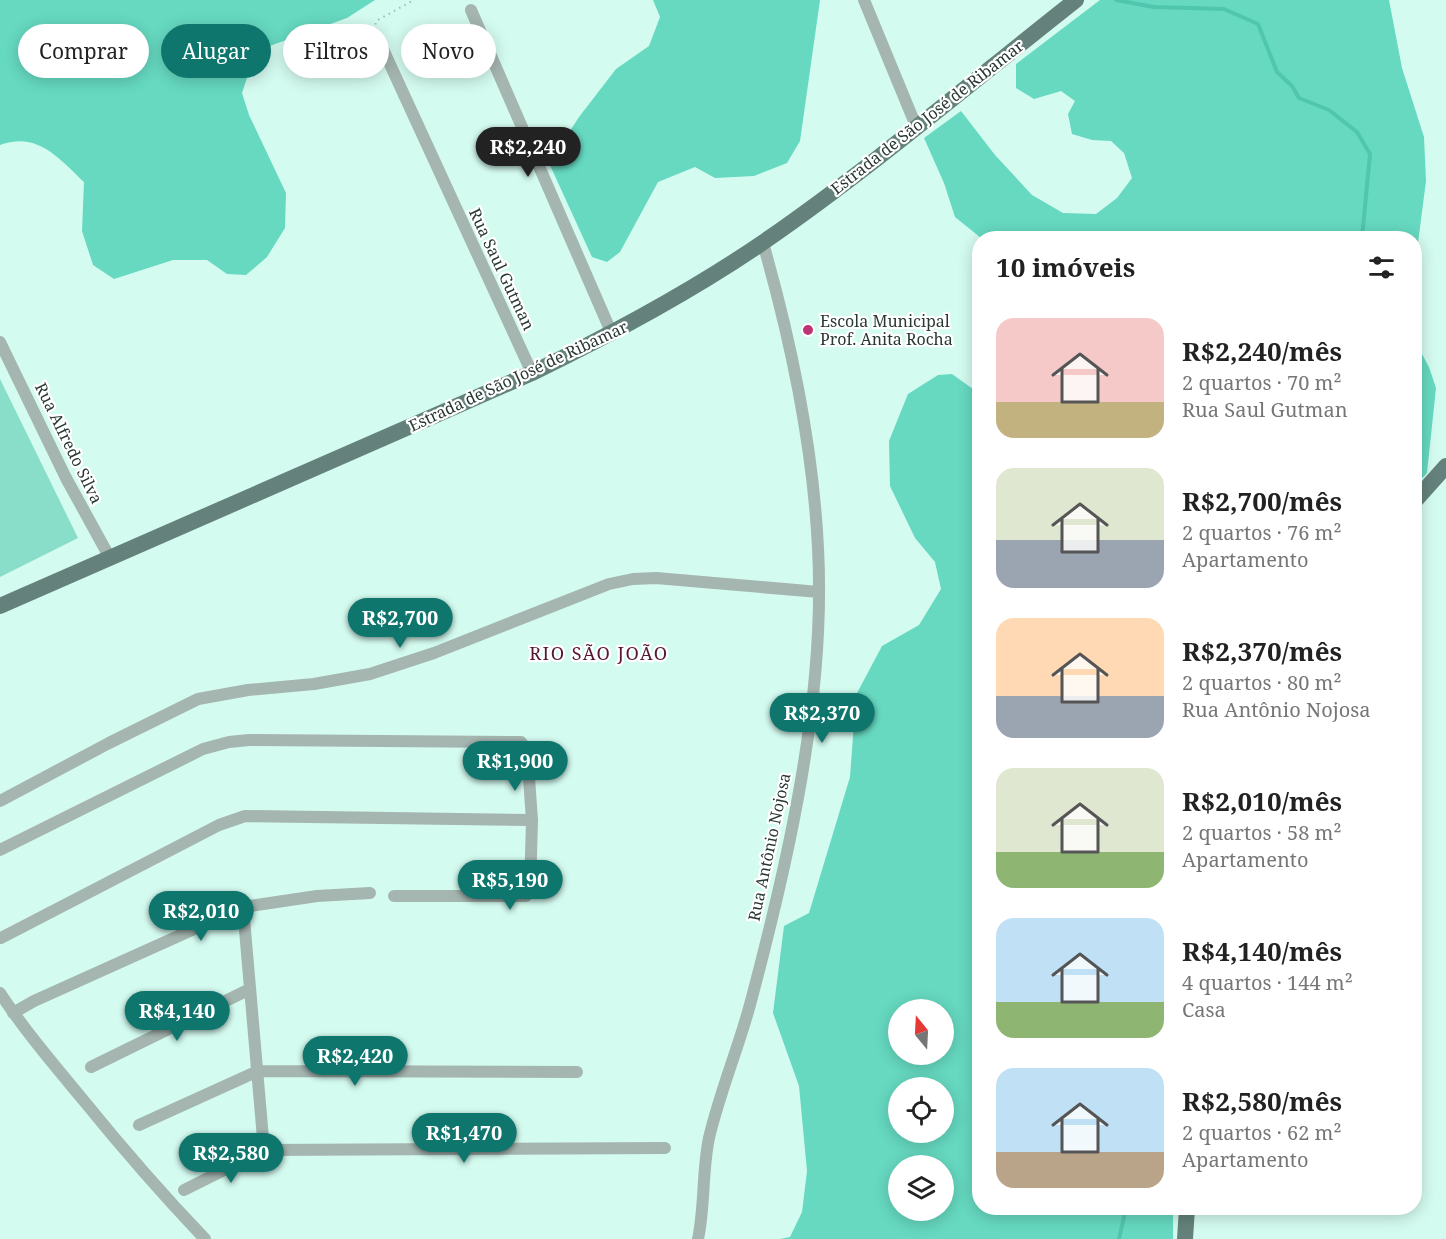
<!DOCTYPE html>
<html lang="pt">
<meta charset="utf-8">
<style>
:root{--surface:#fff;--page:#f2f2f2;--text:#222;--muted:#767676;--accent:#0f766e}
body{margin:0;font-family:"Noto Serif",serif;background:var(--page);color:var(--text);height:100vh;display:flex;flex-direction:column;font-size:22px;white-space:nowrap}
*{box-sizing:border-box;margin:0}
p{font-size:20px;color:var(--muted)}
.icon{flex:none;width:33px;height:33px;fill:none;stroke:currentColor;stroke-width:2;stroke-linecap:round;stroke-linejoin:round}
.map{position:relative;flex:1;overflow:hidden}
.details{position:absolute;left:972px;top:231px;width:450px;height:984px;display:flex;flex-direction:column;background:var(--surface);border-radius:24px;box-shadow:0 3px 15px #0003}
.details>*{flex:none}
.banner{position:absolute;left:18px;top:24px;width:570px;height:54px;display:flex;gap:12px}
.needle{width:39px;rotate:342deg}
.buttons{position:absolute;left:888px;top:999px;display:grid;gap:12px}
.buttons a{display:grid;place-items:center;width:66px;height:66px;border-radius:50%;background:var(--surface);box-shadow:0 3px 15px #0003;font-size:30px}
.price{position:absolute;translate:-50% -51px;padding:0 14px;border-radius:21px;background:var(--accent);color:#fff;font-size:20px;line-height:39px;filter:drop-shadow(0 2px 3px #0008)}
.price::after{content:'';position:absolute;left:50%;top:36px;width:18px;height:14px;margin-left:-9px;background:inherit;clip-path:polygon(0 0,100% 0,50% 100%)}
.price.selected{background:#222;color:#fff}
ul{padding:0;list-style:none}
li{display:flex;align-items:center;gap:18px;height:150px;padding:0 24px}
li span{display:grid;place-items:center;flex:none;width:168px;height:120px;border-radius:18px;color:#555}
li>.icon{margin-inline-start:auto}
span .icon{width:72px;height:72px;fill:#fffc;stroke-width:1}
li b{font-size:26px}
h2{display:flex;justify-content:space-between;align-items:center;height:72px;padding:0 24px;font-size:26px}
.pill{padding:0 21px;border-radius:27px;background:var(--surface);box-shadow:0 3px 15px #0003;font-size:21px;line-height:54px}
.pill.selected{background:var(--accent);color:#fff}
.map>svg:first-child{display:block}
</style>
<div class="map">
<svg width="1446" height="1239" viewBox="0 0 1446 1239">
<rect width="100%" height="100%" fill="#d4fbf0"/>
<path fill="#88dec9" d="M0,379L78,538L0,577Z"/>
<path fill="#66d9c0" fill-rule="evenodd" d="M0,0H375L347,18L256,51L242,93L249,115L286,193L285,228L267,257L246,275L227,274L207,260H173L114,279L93,265L82,231L84,182C59,158 37,131 0,145Z
M653,0H820L800,141L787,163L754,176L715,178L695,167L658,182L620,252L607,262L592,257L549,163L579,117L616,69L649,46L660,17Z
M1100,0H1389L1402,68L1424,137L1426,181L1415,266L1414,238H981L955,217L944,183L924,138L961,111L995,155L1032,195L1063,213L1096,214L1117,198L1132,178L1124,153L1111,141L1092,140L1072,134L1068,114L1075,101L1061,91L1034,99L1016,88V64Z
M1415,341L1429,367L1436,388L1427,473L1415,486Z
M952,374L980,394V1208H1173V1239H780L790,1237L802,1212L807,1171L799,1086L773,1013L784,926L809,913L850,777L856,695L882,646L919,625L941,589L935,562L915,538L890,486L889,441L908,394L938,375ZM898,1010H944V1054H898ZM898,1088H944V1132H898ZM898,1166H944V1210H898Z"/>
<g fill="none" stroke-linecap="round" stroke-linejoin="round">
<path stroke="#51c6ae" stroke-width="4" d="M1116,0L1154,7L1224,9L1258,24L1277,72L1292,86L1299,98L1329,110L1357,132L1370,154L1362,238
M1119,1239L1126,1208"/>
<path stroke="#9ebeb5" stroke-width="2" stroke-dasharray="1.5 4.5" stroke-linecap="butt" d="M378,36L375,27L376,21L414,0"/>
<path stroke="#a5b5b0" stroke-width="12" d="M864,0L916,126
M471,10L612,334
M382,47L532,373
M0,342L66,478L110,558
M0,801L109,743L198,699L248,690L314,684L370,674L434,653L609,584L633,579L656,578L819,592
M0,850L203,749L229,742L249,740L521,742L527,750L532,820L245,816L219,825L1,938
M394,896H526L530,892L532,820
M243,907L264,1150
M0,993C25,1031 55,1066 84,1101C123,1149 163,1195 205,1239
M13,1013L34,1001L243,907L317,896L370,893
M91,1067L250,989
M139,1125L258,1071L577,1072
M184,1190L264,1150L665,1148
M698,1239C705,1206 702,1171 709,1138C720,1091 739,1047 751,1001C789,858 826,696 818,548C813,445 791,341 763,243"/>
<path stroke="#64827b" stroke-width="16" d="M1414,502L1446,466
M0,606L532,373C612,334 691,292 765,241C872,167 973,81 1076,0
M1185,1239L1187,1208"/>
</g>
<circle fill="#bc3473" stroke="#fff" stroke-width="2" cx="808" cy="330" r="6"/>
<g text-anchor="middle" dominant-baseline="central" stroke-width="4.5" stroke-linejoin="round" paint-order="stroke">
<g font-size="16" fill="#283833" stroke="#fff">
<text transform="translate(927 117) rotate(-38)">Estrada de São José de Ribamar</text>
<text transform="translate(502 269) rotate(65)">Rua Saul Gutman</text>
<text transform="translate(518 376) rotate(-25)">Estrada de São José de Ribamar</text>
<text transform="translate(69 443) rotate(64)">Rua Alfredo Silva</text>
<text transform="translate(769 847) rotate(-78)">Rua Antônio Nojosa</text>
</g>
<g font-size="16" fill="#283833" stroke="#fff" text-anchor="start">
<text x="820" y="321">Escola Municipal<tspan x="820" dy="18">Prof. Anita Rocha</tspan></text>
</g>
<g font-size="18" letter-spacing="1.5" fill="#581734" stroke="#fff">
<text x="599" y="653">RIO SÃO JOÃO</text>
</g>
</g>
</svg>
<div class="buttons">
<a><svg class="needle" viewBox="-14 -14 28 28"><path d="M0-13l5 13h-10z" fill="#e53935"/><path d="M0 13l5-13h-10z" fill="#767676"/></svg></a>
<a><svg class="icon" aria-label="locate" viewBox="0 0 24 24"><circle cx="12" cy="12" r="6"/><path d="M12 2v4M12 18v4M2 12h4M18 12h4"/></svg></a>
<a><svg class="icon" aria-label="layers" viewBox="0 0 24 24"><path d="M12 4l9 5-9 5-9-5zM3 14l9 5 9-5"/></svg></a>
</div>
<b class="price selected" style="left:528px;top:178px">R$2,240</b>
<b class="price" style="left:400px;top:649px">R$2,700</b>
<b class="price" style="left:822px;top:744px">R$2,370</b>
<b class="price" style="left:515px;top:792px">R$1,900</b>
<b class="price" style="left:510px;top:911px">R$5,190</b>
<b class="price" style="left:201px;top:942px">R$2,010</b>
<b class="price" style="left:177px;top:1042px">R$4,140</b>
<b class="price" style="left:355px;top:1087px">R$2,420</b>
<b class="price" style="left:464px;top:1164px">R$1,470</b>
<b class="price" style="left:231px;top:1184px">R$2,580</b>
<div class="banner">
<a class="pill">Comprar</a>
<a class="pill selected">Alugar</a>
<a class="pill">Filtros</a>
<a class="pill">Novo</a>
</div>
<section class="details">
<h2>10 imóveis<svg class="icon" aria-label="filters" viewBox="0 0 24 24"><path d="M4 7h16M4 17h16"/><circle cx="9" cy="7" r="2"/><circle cx="15" cy="17" r="2"/></svg></h2>
<ul>
<li><span style="background:linear-gradient(#f6c9c9 70%,#c2b280 0)"><svg class="icon" aria-label="home" viewBox="0 0 24 24"><path d="M3 11l9-7 9 7M6 9v11h12V9"/></svg></span><div><b>R$2,240/mês</b><p>2 quartos · 70 m²</p><p>Rua Saul Gutman</p></div></li>
<li><span style="background:linear-gradient(#dfe7d0 60%,#9aa5b1 0)"><svg class="icon" aria-label="home" viewBox="0 0 24 24"><path d="M3 11l9-7 9 7M6 9v11h12V9"/></svg></span><div><b>R$2,700/mês</b><p>2 quartos · 76 m²</p><p>Apartamento</p></div></li>
<li><span style="background:linear-gradient(#ffd9b3 65%,#9aa5b1 0)"><svg class="icon" aria-label="home" viewBox="0 0 24 24"><path d="M3 11l9-7 9 7M6 9v11h12V9"/></svg></span><div><b>R$2,370/mês</b><p>2 quartos · 80 m²</p><p>Rua Antônio Nojosa</p></div></li>
<li><span style="background:linear-gradient(#dfe7d0 70%,#8fb573 0)"><svg class="icon" aria-label="home" viewBox="0 0 24 24"><path d="M3 11l9-7 9 7M6 9v11h12V9"/></svg></span><div><b>R$2,010/mês</b><p>2 quartos · 58 m²</p><p>Apartamento</p></div></li>
<li><span style="background:linear-gradient(#bfe0f5 70%,#8fb573 0)"><svg class="icon" aria-label="home" viewBox="0 0 24 24"><path d="M3 11l9-7 9 7M6 9v11h12V9"/></svg></span><div><b>R$4,140/mês</b><p>4 quartos · 144 m²</p><p>Casa</p></div></li>
<li><span style="background:linear-gradient(#bfe0f5 70%,#b9a48a 0)"><svg class="icon" aria-label="home" viewBox="0 0 24 24"><path d="M3 11l9-7 9 7M6 9v11h12V9"/></svg></span><div><b>R$2,580/mês</b><p>2 quartos · 62 m²</p><p>Apartamento</p></div></li>
</ul>
</section>
</div>
